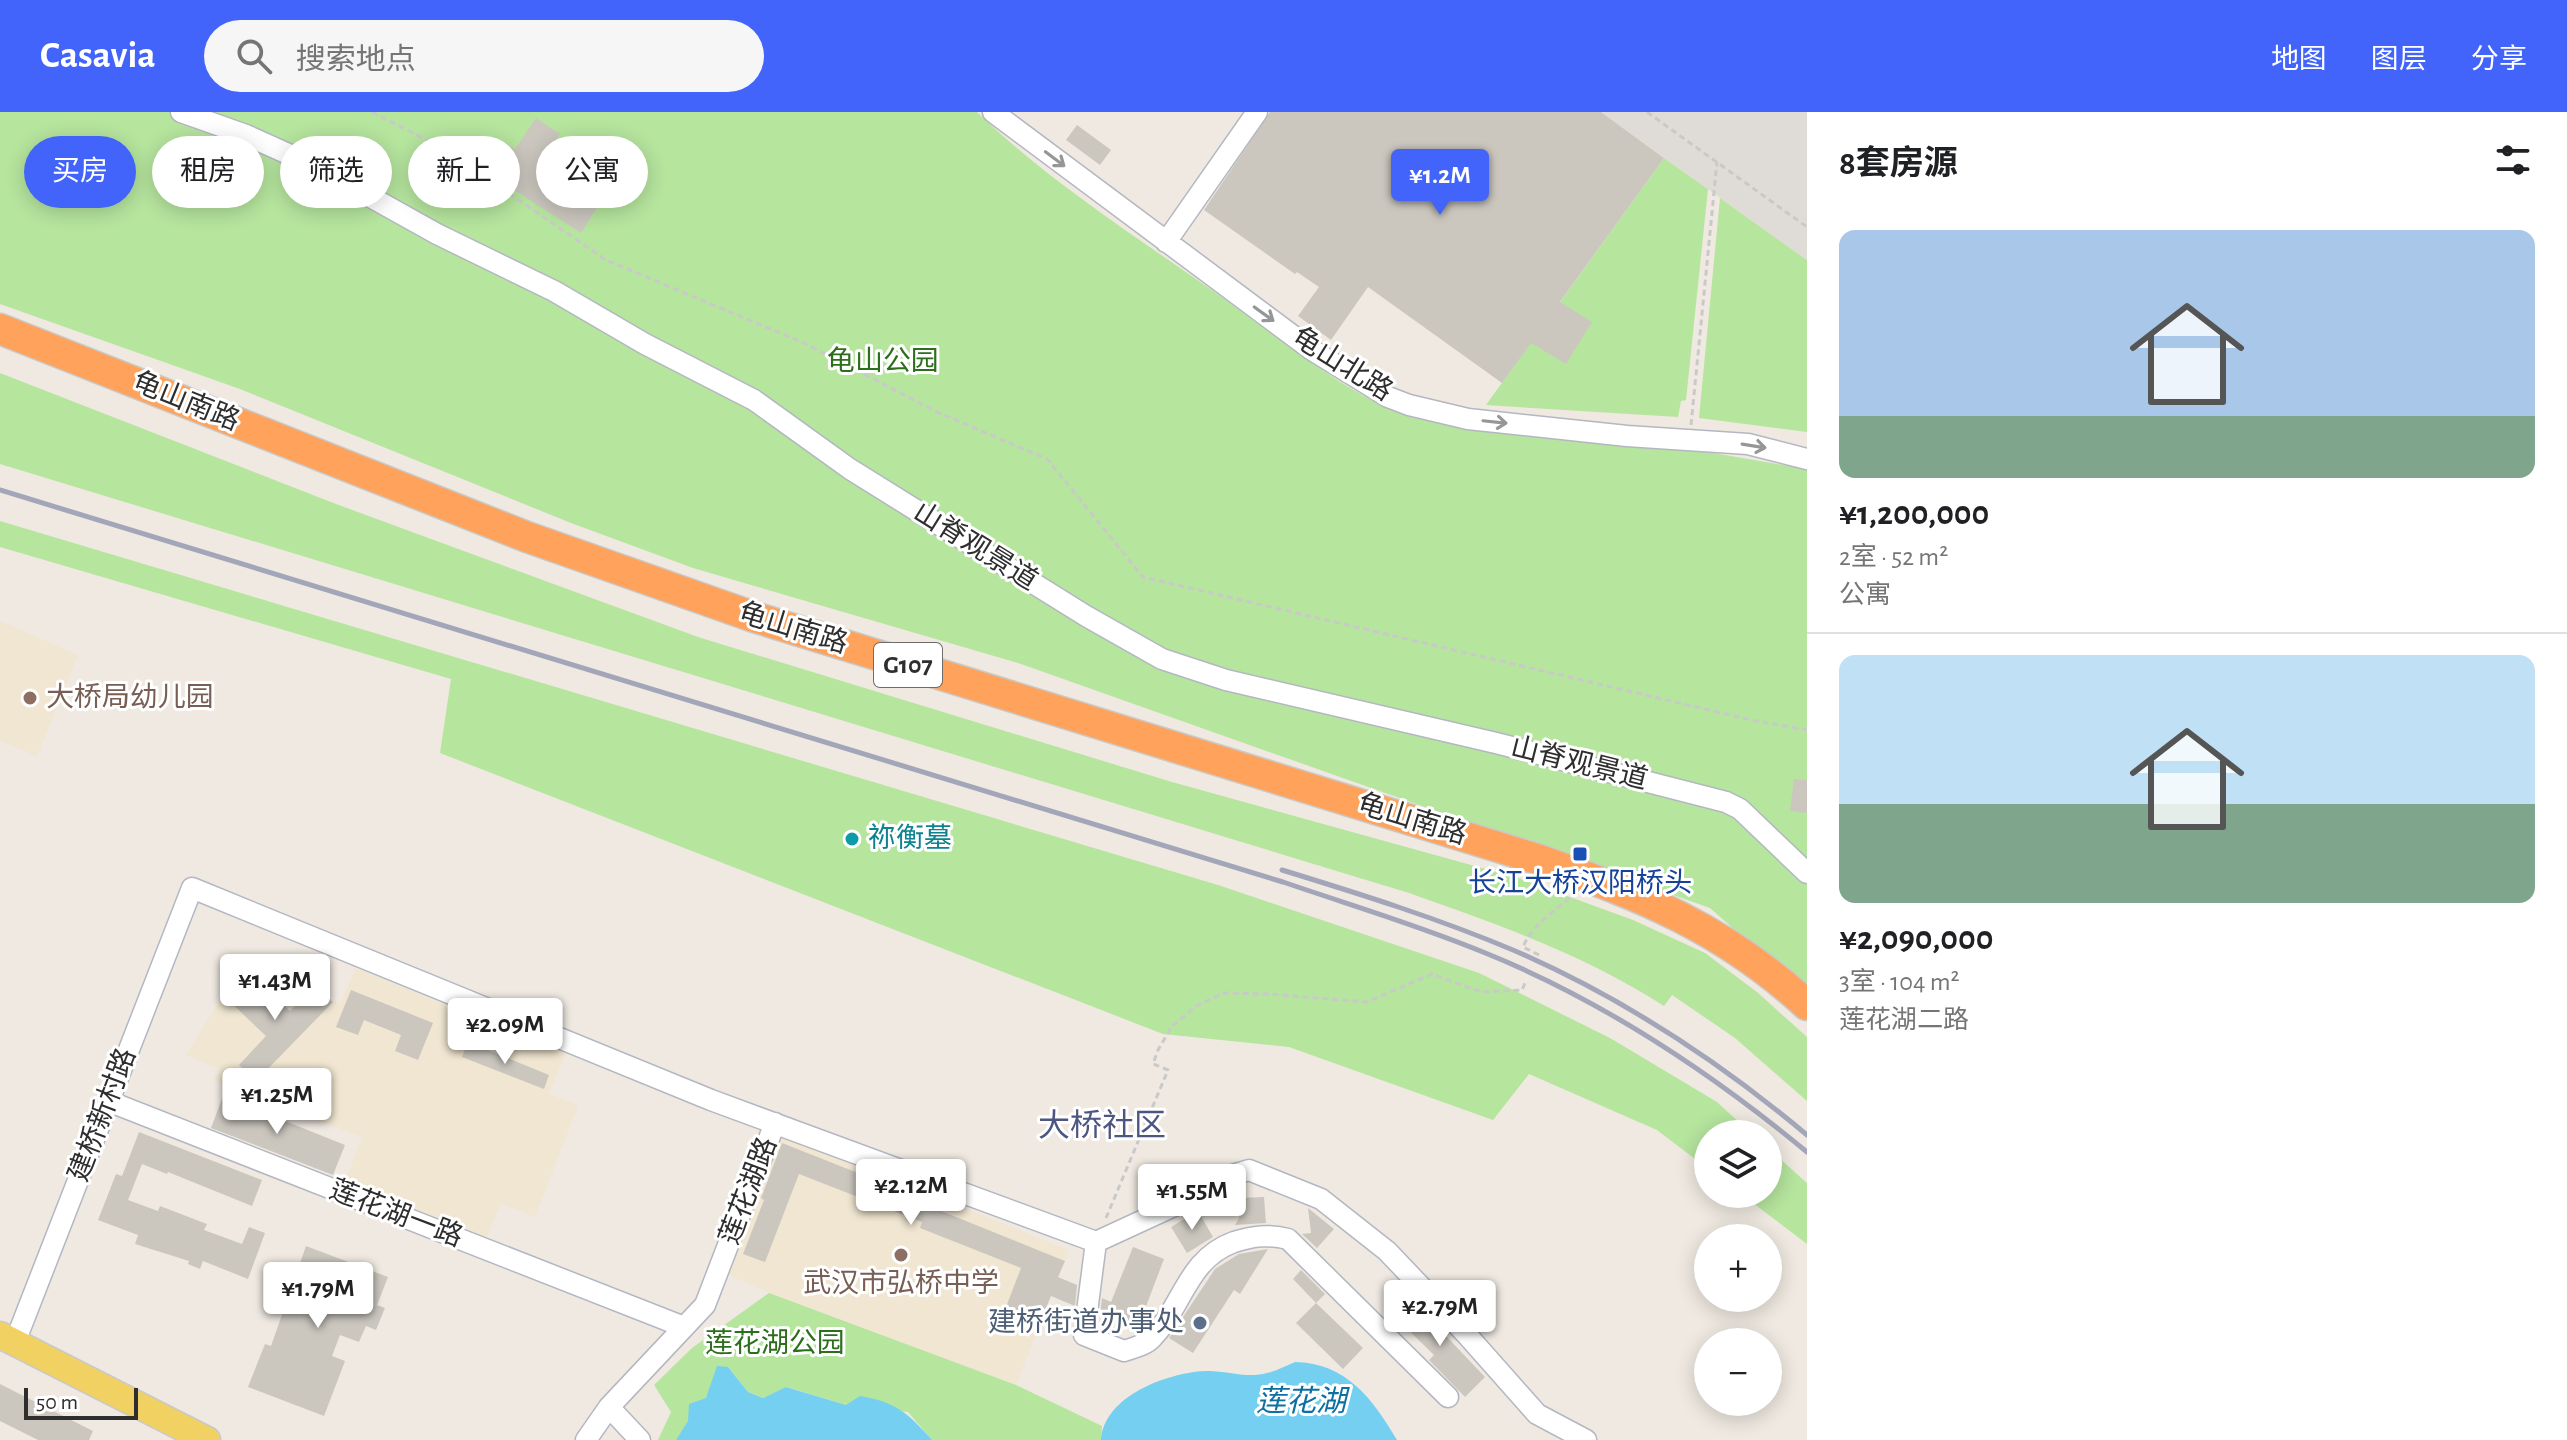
<!DOCTYPE html>
<html lang="zh">
<meta charset="utf-8">
<style>
:root{--surface:#fff;--page:#f6f6f6;--text:#202124;--muted:#757577;--line:#e0e0e0;--accent:#4264fb}
body{margin:0;font-family:"Alegreya Sans","Noto Sans SC",sans-serif;background:var(--page);color:var(--text);height:100vh;display:flex;flex-direction:column;font-size:30px;white-space:nowrap}
*{box-sizing:border-box;margin:0}
p{font-size:26px;color:var(--muted)}
.icon{flex:none;width:44px;height:44px;fill:none;stroke:currentColor;stroke-width:2;stroke-linecap:round;stroke-linejoin:round}
.map{position:relative;flex:1;overflow:hidden}
.panel{display:flex;flex-direction:column;background:var(--surface);width:760px}
.panel>*{flex:none}
.hud{position:absolute;left:24px;top:24px;width:760px;height:72px;display:flex;gap:16px}
.fabs{position:absolute;left:1694px;top:1008px;display:grid;gap:16px}
.fabs a{display:grid;place-items:center;width:88px;height:88px;border-radius:50%;background:var(--surface);box-shadow:0 4px 20px #0003;font-size:40px}
.scale{position:absolute;left:24px;bottom:20px;width:114px;box-sizing:border-box;padding-left:8px;border:4px solid #2e2e2e;border-top:0;font-size:22px;line-height:28px;white-space:nowrap;color:#2e2e2e;-webkit-text-stroke:6px #fff;paint-order:stroke}
.price{position:absolute;translate:-50% -68px;padding:0 18px;border-radius:8px;background:#fff;color:#222;font-size:26px;line-height:52px;filter:drop-shadow(0 2px 4px #0008)}
.price::after{content:'';position:absolute;left:50%;top:48px;width:24px;height:18px;margin-left:-12px;background:inherit;clip-path:polygon(0 0,100% 0,50% 100%)}
.price.on{background:var(--accent);color:#fff}
ul{padding:0;list-style:none}
li{display:grid;align-content:center;gap:16px;height:424px;padding:0 32px}
li+li{border-top:2px solid var(--line)}
li span{display:grid;place-items:center;height:248px;border-radius:16px;color:#555}
li>.icon{margin-inline-start:auto}
span .icon{width:144px;height:144px;fill:#fffc;stroke-width:1}
li b{font-size:34px}
h2{display:flex;justify-content:space-between;align-items:center;height:96px;padding:0 32px;font-size:34px}
.tag{padding:0 28px;border-radius:36px;background:var(--surface);box-shadow:0 4px 20px #0003;font-size:28px;line-height:72px}
.tag.on{background:var(--accent);color:#fff}
header{display:flex;align-items:center;gap:48px;box-sizing:border-box;height:112px;padding:0 40px;background:var(--accent);color:#fff}
header strong{font-size:38px}
nav{display:flex;gap:44px;margin-inline-start:auto;font-size:28px}
.search{width:560px;height:72px;background:var(--page);display:flex;align-items:center;gap:20px;box-sizing:border-box;padding:0 28px;border-radius:44px;color:var(--muted);font-size:30px}
main{display:flex;flex:1;min-height:0}
.map>svg:first-child{display:block}
</style>
<header>
<strong>Casavia</strong>
<div class="search"><svg class="icon" aria-label="search" viewBox="0 0 24 24"><circle cx="10" cy="10" r="6"/><path d="M15 15l6 6"/></svg>搜索地点</div>
<nav><a>地图</a><a>图层</a><a>分享</a></nav>
</header>
<main>
<div class="map">
<svg width="1807" height="1328" viewBox="0 0 1807 1328">
<rect width="100%" height="100%" fill="#efe9e1"/>
<path fill="#f0e6d1" d="M0,509L78,543L37,644L0,629Z
M243,851L340,892L356,856L565,942L549,982L578,993L535,1105L501,1091L485,1129L344,1074L362,1025L214,969L220,957L186,943Z
M780,1023L1069,1138L1016,1273L769,1181L729,1163Z"/>
<path fill="#b6e59e" d="M0,0H977C1048,69 1135,124 1216,181C1268,218 1320,261 1377,291C1405,305 1434,311 1465,316L1696,338L1807,357V882L1710,796L1021,552L693,456L571,411L240,277L0,192Z
M1664,46L1708,77L1686,288L1681,289L1678,305L1486,293Z
M1720,86L1807,148V320L1699,306Z
M0,261L336,392L698,525L1172,670L1518,766L1633,808L1705,841L1757,880L1807,925V989L1735,926L1672,883L1664,894C1585,843 1497,812 1409,781L0,352Z
M0,409L1218,773L1479,861L1610,926L1717,990L1752,1022H1708V1057L1657,1018L1529,962L1493,1008L1289,935L1163,922L440,641L451,567L0,435Z
M1768,1036L1807,1071V1132L1741,1082H1768Z
M769,1181L1016,1273L1102,1314L1101,1328H932L908,1300L846,1293L787,1275L763,1286L748,1280L728,1255L676,1328H658L671,1300L654,1273L692,1236Z"/>
<path fill="#dfdcd8" d="M1601,0H1807V148L1677,55Z"/>
<path fill="#75cff0" d="M1295,1250C1346,1251 1373,1287 1397,1328H1101C1104,1284 1167,1261 1205,1259C1226,1258 1246,1267 1267,1261C1276,1259 1286,1254 1295,1250Z
M717,1254L728,1255L748,1280L763,1286L786,1275L846,1293L860,1284C896,1290 908,1301 932,1328H676L688,1309L689,1292L706,1286Z"/>
<path fill="#cbc7bf" d="M1270,0H1601L1664,46L1560,190L1592,210L1566,252L1531,231L1502,271L1368,175L1331,228L1298,204L1319,175L1297,160L1295,162L1204,98Z
M536,6L560,22L549,38L555,42L546,56L600,91L581,121L488,61L507,32L515,37Z
M1077,13L1111,38L1100,53L1066,28Z
M1794,667L1807,668V701L1790,699Z
M252,864L290,899L315,873L333,890L256,969L239,953L266,924L228,888Z
M351,878L433,911L418,948L395,939L401,923L364,908L358,923L336,915Z
M468,930L549,963L544,977L462,945Z
M223,984L345,1033L333,1063L211,1016Z
M139,1020L262,1068L252,1094L168,1060L167,1062L142,1052L128,1088L158,1099L160,1094L207,1112L204,1118L242,1132L249,1115L265,1121L248,1167L203,1149L200,1157L188,1152L189,1149L135,1132L138,1123L98,1108L116,1062L122,1064Z
M782,1031L911,1082L909,1086L1065,1149L1058,1165L1077,1173L1075,1194L1051,1184L1041,1208L1006,1195L1021,1156L920,1116L922,1110L799,1062L765,1150L743,1142L764,1088L761,1086Z
M1264,1085L1266,1111L1235,1113L1239,1106L1238,1086Z
M1308,1096L1334,1117L1317,1136L1302,1122L1311,1121Z
M1198,1099L1213,1125L1187,1141L1171,1115Z
M306,1134L388,1165L377,1193L385,1196L376,1218L366,1214L359,1230L340,1223L332,1244L345,1249L324,1304L248,1275L265,1232L271,1234Z
M1133,1135L1164,1147L1137,1218L1100,1204L1102,1186L1111,1190Z
M1268,1137L1240,1182L1234,1178L1193,1241L1169,1226L1215,1157L1239,1142Z
M1301,1158L1325,1182L1316,1191L1293,1167Z
M1409,1185L1485,1265L1465,1285L1429,1248L1434,1243L1392,1202Z
M1316,1191L1363,1236L1343,1257L1296,1211Z
M0,1272L93,1319L89,1328H38L0,1309Z"/>
<g fill="none" stroke-linecap="round" stroke-linejoin="round">
<g stroke="#b4b7c1" stroke-width="23">
<path id="minor" d="M181,0L246,23L315,54L437,122L554,179L645,232L754,288L850,357L1086,504L1162,547L1226,568L1496,631L1726,690L1740,697L1807,761
M993,0L1312,238L1388,285L1409,293L1468,307L1627,324L1748,332L1807,347
M1166,130L1257,0
M108,989L684,1215
M1096,1130L1084,1223L1124,1239C1133,1236 1146,1233 1152,1226C1183,1194 1187,1147 1234,1130C1253,1124 1269,1122 1288,1127L1448,1285
M15,1230L192,776L711,988L1096,1130L1174,1094L1229,1064L1249,1058L1321,1087L1387,1139L1467,1223L1537,1302L1586,1328
M609,1295L640,1328
M586,1328L609,1295L705,1193L775,1011"/>
</g>
<g stroke="#c9c9c9" stroke-width="29">
<path id="major" d="M0,1223L207,1328"/>
</g>
<g stroke="#c9c9c9" stroke-width="33">
<path id="highway" d="M0,217L527,425L754,505L1537,747C1642,784 1723,816 1807,893"/>
</g>
<path stroke="#c9c9c9" stroke-width="3" stroke-dasharray="6 4" stroke-linecap="butt" d="M372,0L446,38L606,148L804,231L937,300L1047,347L1143,465L1752,608L1807,618
M1647,0L1807,115
M1691,313L1717,50
M1539,843L1523,835C1532,813 1554,799 1572,784
M1106,1106L1168,958L1153,952L1158,938L1172,914L1198,893L1224,881L1269,882L1367,890L1432,862L1481,880L1522,878L1525,871"/>
<use href="#minor" stroke="#fff" stroke-width="20"/>
<use href="#major" stroke="#f2d163" stroke-width="26"/>
<use href="#highway" stroke="#ffa35c" stroke-width="30"/>
<path stroke="#a3a6b8" stroke-width="5" d="M0,378L1283,770C1350,793 1418,813 1483,840C1602,888 1709,959 1807,1040
M1282,758C1360,782 1437,806 1513,838C1619,884 1719,949 1807,1023"/>
</g>
<defs><path id="oneway-shaft" d="M-6 0H5M1.5-3L5.5 0L1.5 3" fill="none" stroke-width="1.6" stroke-linecap="round" stroke-linejoin="round" transform="scale(2)"/></defs>
<g stroke="#969696">
<use href="#oneway-shaft" transform="translate(1055 47) rotate(37)"/>
<use href="#oneway-shaft" transform="translate(1264 202) rotate(36)"/>
<use href="#oneway-shaft" transform="translate(1495 310) rotate(6)"/>
<use href="#oneway-shaft" transform="translate(1754 334) rotate(9)"/>
</g>
<g fill="#8d6e63" stroke="#fff" stroke-width="3">
<circle cx="30" cy="586" r="8"/>
<circle cx="901" cy="1143" r="8"/>
</g>
<circle fill="#0f9aa8" stroke="#fff" stroke-width="3" cx="852" cy="727" r="8"/>
<rect fill="#1a4fb4" stroke="#fff" stroke-width="3" x="1572" y="734" width="16" height="16" rx="4"/>
<circle fill="#5c6f8a" stroke="#fff" stroke-width="3" cx="1200" cy="1211" r="8"/>
<g text-anchor="middle" dominant-baseline="central" stroke-width="6" stroke-linejoin="round" paint-order="stroke">
<rect fill="#fff" stroke="#6d6d6d" stroke-width="2" x="874" y="531" width="68" height="44" rx="6"/>
<g font-size="26" font-weight="bold" fill="#2e2e2e">
<text x="908" y="553">G107</text>
</g>
<g font-size="28" fill="#2c6e1b" stroke="#fff">
<text x="883" y="250">龟山公园</text>
<text x="775" y="1232">莲花湖公园</text>
</g>
<g font-size="28" fill="#2e2e2e" stroke="#fff">
<text transform="translate(1342 253) rotate(32)">龟山北路</text>
<text transform="translate(186 290) rotate(22)">龟山南路</text>
<text transform="translate(975 435) rotate(32)">山脊观景道</text>
<text transform="translate(793 517) rotate(17)">龟山南路</text>
<text transform="translate(1579 652) rotate(14)">山脊观景道</text>
<text transform="translate(1412 708) rotate(17)">龟山南路</text>
<text transform="translate(103 1003) rotate(-69)">建桥新村路</text>
<text transform="translate(749 1079) rotate(-69)">莲花湖路</text>
<text transform="translate(396 1102) rotate(21)">莲花湖一路</text>
</g>
<g font-size="28" fill="#785e54" stroke="#fff" text-anchor="start">
<text x="46" y="586">大桥局幼儿园</text>
<text x="901" y="1172" text-anchor="middle">武汉市弘桥中学</text>
</g>
<g font-size="28" fill="#0d838f" stroke="#fff" text-anchor="start">
<text x="868" y="727">祢衡墓</text>
</g>
<g font-size="28" fill="#164399" stroke="#fff">
<text x="1580" y="772">长江大桥汉阳桥头</text>
</g>
<g font-size="28" fill="#4e5e75" stroke="#fff" text-anchor="end">
<text x="1184" y="1211">建桥街道办事处</text>
</g>
<g font-size="30" font-style="italic" fill="#0d6fa3" stroke="#fff">
<text x="1301" y="1290">莲花湖</text>
</g>
<g font-size="32" fill="#4d5680" stroke="#fff">
<text x="1102" y="1014">大桥社区</text>
</g>
</g>
</svg>
<div class="fabs">
<a><svg class="icon" aria-label="layers" viewBox="0 0 24 24"><path d="M12 4l9 5-9 5-9-5zM3 14l9 5 9-5"/></svg></a>
<a>+</a>
<a>−</a>
</div>
<div class="scale">50 m</div>
<b class="price on" style="left:1440px;top:105px">¥1.2M</b>
<b class="price" style="left:275px;top:910px">¥1.43M</b>
<b class="price" style="left:505px;top:954px">¥2.09M</b>
<b class="price" style="left:277px;top:1024px">¥1.25M</b>
<b class="price" style="left:911px;top:1115px">¥2.12M</b>
<b class="price" style="left:1192px;top:1120px">¥1.55M</b>
<b class="price" style="left:318px;top:1218px">¥1.79M</b>
<b class="price" style="left:1440px;top:1236px">¥2.79M</b>
<div class="hud">
<a class="tag on">买房</a>
<a class="tag">租房</a>
<a class="tag">筛选</a>
<a class="tag">新上</a>
<a class="tag">公寓</a>
</div>
</div>
<section class="panel">
<h2>8套房源<svg class="icon" aria-label="filters" viewBox="0 0 24 24"><path d="M4 7h16M4 17h16"/><circle cx="9" cy="7" r="2"/><circle cx="15" cy="17" r="2"/></svg></h2>
<ul>
<li><span style="background:linear-gradient(#a9c7e8 75%,#7fa58c 0)"><svg class="icon" aria-label="home" viewBox="0 0 24 24"><path d="M3 11l9-7 9 7M6 9v11h12V9"/></svg></span><div><b>¥1,200,000</b><p>2室 · 52 m²</p><p>公寓</p></div></li>
<li><span style="background:linear-gradient(#bfe0f5 60%,#7fa58c 0)"><svg class="icon" aria-label="home" viewBox="0 0 24 24"><path d="M3 11l9-7 9 7M6 9v11h12V9"/></svg></span><div><b>¥2,090,000</b><p>3室 · 104 m²</p><p>莲花湖二路</p></div></li>
</ul>
</section>
</main>
